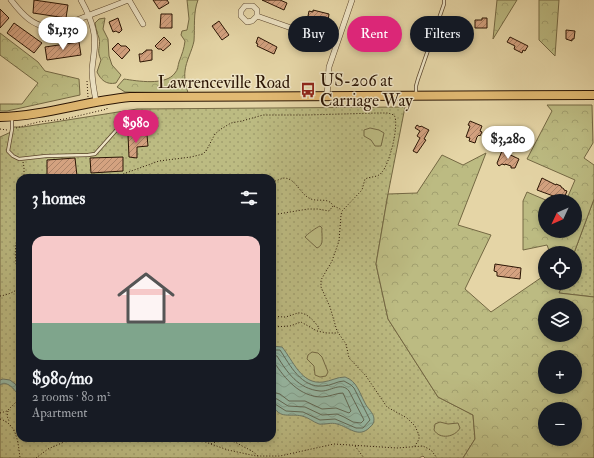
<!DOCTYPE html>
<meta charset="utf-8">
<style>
:root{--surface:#171b24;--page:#20242c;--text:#f1f3f6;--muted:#9ea1a6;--accent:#db2777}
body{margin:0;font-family:"IM FELL Double Pica",serif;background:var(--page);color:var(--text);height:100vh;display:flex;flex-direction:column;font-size:15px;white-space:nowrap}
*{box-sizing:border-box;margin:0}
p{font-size:13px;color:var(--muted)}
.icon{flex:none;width:22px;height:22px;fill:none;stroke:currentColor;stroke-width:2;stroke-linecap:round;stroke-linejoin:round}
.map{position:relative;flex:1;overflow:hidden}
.panel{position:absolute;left:16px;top:174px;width:260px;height:268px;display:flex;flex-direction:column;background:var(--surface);border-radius:12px;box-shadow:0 2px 6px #0003}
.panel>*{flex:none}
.guide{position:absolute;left:288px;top:16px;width:246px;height:36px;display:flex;gap:8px}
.needle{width:26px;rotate:226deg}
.fabs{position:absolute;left:538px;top:194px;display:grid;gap:8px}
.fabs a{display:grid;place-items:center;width:44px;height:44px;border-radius:50%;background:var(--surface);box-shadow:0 2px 6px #0003;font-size:20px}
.price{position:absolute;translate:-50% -34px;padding:0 9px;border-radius:14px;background:#fff;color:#222;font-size:13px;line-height:26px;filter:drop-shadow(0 1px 2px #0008)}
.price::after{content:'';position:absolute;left:50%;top:24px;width:12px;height:9px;margin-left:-6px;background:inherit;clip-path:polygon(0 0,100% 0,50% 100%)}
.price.on{background:var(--accent);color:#fff}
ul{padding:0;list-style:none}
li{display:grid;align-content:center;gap:8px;height:212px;padding:0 16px}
li span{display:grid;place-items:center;height:124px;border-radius:12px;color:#555}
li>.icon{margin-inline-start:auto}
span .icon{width:72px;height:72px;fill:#fffc;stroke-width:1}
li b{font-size:17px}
h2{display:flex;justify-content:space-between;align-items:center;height:48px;padding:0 16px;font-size:17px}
.tag{padding:0 14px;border-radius:18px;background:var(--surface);box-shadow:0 2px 6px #0003;font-size:14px;line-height:36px}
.tag.on{background:var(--accent);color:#fff}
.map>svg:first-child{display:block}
</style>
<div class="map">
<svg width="594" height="458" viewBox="0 0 594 458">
<defs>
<pattern id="grass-dots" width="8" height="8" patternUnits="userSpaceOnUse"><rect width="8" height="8" fill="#bcbb82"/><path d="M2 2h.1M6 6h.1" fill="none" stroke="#a2a06f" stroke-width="1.8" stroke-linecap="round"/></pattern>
<pattern id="forest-crowns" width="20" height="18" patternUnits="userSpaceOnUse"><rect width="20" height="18" fill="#bcbb82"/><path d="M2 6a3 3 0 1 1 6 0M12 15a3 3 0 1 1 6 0" fill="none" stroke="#a2a06f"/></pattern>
<pattern id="water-waves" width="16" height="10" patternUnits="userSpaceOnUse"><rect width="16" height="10" fill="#96b9a5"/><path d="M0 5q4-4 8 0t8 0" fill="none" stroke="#819e8c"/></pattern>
<pattern id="building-hatch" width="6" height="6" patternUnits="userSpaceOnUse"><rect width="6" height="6" fill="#d4a280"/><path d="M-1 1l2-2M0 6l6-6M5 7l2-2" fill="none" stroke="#ac8367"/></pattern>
</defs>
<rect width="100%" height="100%" fill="#e5d5a6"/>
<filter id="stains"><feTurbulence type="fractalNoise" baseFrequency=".005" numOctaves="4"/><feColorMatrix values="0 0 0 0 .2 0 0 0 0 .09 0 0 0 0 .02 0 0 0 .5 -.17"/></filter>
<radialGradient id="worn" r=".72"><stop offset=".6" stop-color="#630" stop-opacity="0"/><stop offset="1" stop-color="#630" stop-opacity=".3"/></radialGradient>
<path fill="url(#grass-dots)" stroke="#746843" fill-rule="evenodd" d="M405,107L388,194L376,264L388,319L438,397L473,415L475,439L463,458H425L423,456L419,458H0V137L11,132V127H23L137,109ZM20,178H272V438H20Z
M594,199V297L559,293L563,283H575V253H574Z"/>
<path fill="url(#forest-crowns)" stroke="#746843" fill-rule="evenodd" d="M187,0H198C193,13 195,27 194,41C192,51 186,61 185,71C184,78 186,85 188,93L125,92L117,87L124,79C137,81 166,86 175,73C178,70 178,65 179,62C182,54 184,49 185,41L181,35L182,31L187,30L189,19Z
M497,0H517L493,39Z
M539,0H559L555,56L539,40Z
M105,18L103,29L108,39L109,56L112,65L121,75L116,83C106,85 101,80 97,72L101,60C96,49 101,48 99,38C97,33 96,29 95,23L99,19Z
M0,33L38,62L45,71L79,79L80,95L7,111H0V104H22L38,83L0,55Z
M547,105H592L593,143L584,158L594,165V199L574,253H550L547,245L523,250V201L527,192L548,201H545V231H575V201H566L575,180L527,159L552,111Z
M486,153L458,225L491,235L465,289L491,312L545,275V283H563L559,293L594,297V458H463L475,439L473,415L438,397L388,319L376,264L388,194L417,193L442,155L463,165ZM545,305H575V335H545ZM545,357H575V387H545ZM545,409H575V439H545Z"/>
<path fill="#bcbb82" stroke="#746843" d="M370,128L379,130L384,133L381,146H375L371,140L364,136V130Z
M320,226L322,228C321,235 325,245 317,248L305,237C306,235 317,227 320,226Z
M312,352L318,353L322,357L328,372L326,376L320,377L315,375L314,366L307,359L308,355Z
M440,422L448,424L458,423L460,428C455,437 440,440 434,430L435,424Z"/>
<path fill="url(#water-waves)" stroke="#6b7765" d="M272,346L282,347C293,360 301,385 323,382C331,381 337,377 345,377C357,381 359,392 365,403C367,408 374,413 374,419C374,422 373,425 370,427C359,439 349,427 337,424C331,422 325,425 319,424C313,422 308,417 302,416C289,413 281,420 272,405Z
M3,379L10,380L19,387L20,397C15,391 9,380 0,385V380Z"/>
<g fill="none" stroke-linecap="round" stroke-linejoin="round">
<path stroke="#606754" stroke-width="1" d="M272,350H280C290,365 301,388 323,386C331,386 337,381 344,381L351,385L354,388L370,420L363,428H356L335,419L320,420L303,412L286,411L275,404L272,403
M272,355L277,356C287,372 298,389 320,391C330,392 341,381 349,391L364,420L361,423L353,422L344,417L337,414L322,415L305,407L288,406L277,399L272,398
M272,361L274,362C285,379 300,397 322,397C329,397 336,393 343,393L351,411L349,413L336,408L322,409L305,401H289L280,394L272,392"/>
</g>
<path fill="url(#building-hatch)" stroke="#2b1504" d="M34,0L68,5L66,18L33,13Z
M153,0H167L169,3L159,9Z
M262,0H280L287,3L284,10Z
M0,9L9,18L0,28Z
M313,10L329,14L328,21L324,20L323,22L311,19V17L308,16L309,11L313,12Z
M161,14H172V28H160Z
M118,18L122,30L119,33L116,31L113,32L109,22Z
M482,18H487V28H475V20H482Z
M219,21L229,35L222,40L212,26Z
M14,23L42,43L34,53L7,33Z
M566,30L575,31L574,39H572V41L566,39Z
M164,37L171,44L163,51L161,49H158L155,46Z
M258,37L277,47L274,54L257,46L258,44L256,43Z
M510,37L528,46L525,51L523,50L522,53L514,49L515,46L507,42Z
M79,42L81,55L47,60L45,47Z
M118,43L121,46H126L130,50L122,59L112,49Z
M146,50H152V60L140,62L139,54H142L144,52L146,51Z
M470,121L482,126L480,131L482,132L480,136L479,135L477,137L475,143L469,141L470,138L466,137L470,126L468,125Z
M417,125L420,127L421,126L429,130L424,139L426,140L417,153L413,151L420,138L417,136L420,131L415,128Z
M128,135H147L148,146L137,147V158L129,157Z
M502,151L519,159L515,168H511V166L505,164V165L502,164L499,166L498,165L497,163Z
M123,157V171L91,173L90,158Z
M75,158L77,176L47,177V160Z
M542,178L556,185V184L561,186V187L564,189V190L567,191L565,196L562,195L558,201L555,199L556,197L537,190Z
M495,264L521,268L520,279L497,276V272L494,271Z"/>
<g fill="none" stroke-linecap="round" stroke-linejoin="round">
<g stroke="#5a452c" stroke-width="4">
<path id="service" d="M416,94V86L418,79L444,4V0
M12,117V129L8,151L13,156L19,159L46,156L88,155L95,154L120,126L128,124C134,129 139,130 147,129L150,125V120C144,114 139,114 132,116L128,124"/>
</g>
<g stroke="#5a452c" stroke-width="6">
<path id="minor" d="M11,0C37,34 50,31 87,16C100,11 114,6 128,0
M81,0C86,9 91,19 93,29C97,43 93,56 92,70C92,81 94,91 96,101
M129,0L143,24
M257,16L252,21L247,22L241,16V11L245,6H253L257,10V16L337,44
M327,97L329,67L352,0"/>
</g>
<g stroke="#2b1504" stroke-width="10">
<path id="trunk" d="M0,117C44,116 86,101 130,97L594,95"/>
</g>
<path stroke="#2b1504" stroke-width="1" stroke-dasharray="1 2" stroke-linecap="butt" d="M87,81L88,97
M16,128L38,122L65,119L107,109V107
M0,129L7,130
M23,162L24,167V178
M112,178L159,161L191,157L203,154L206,151L215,134L221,129L231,123L242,121L263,115H306L378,113H388L394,115C400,124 389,165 382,172C378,178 371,176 365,179L362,190L342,211L341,215L339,241L332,261L321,280V287L330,307L337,331L346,344L349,358L366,376L387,407L407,418L415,426L419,435V439L415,446
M236,178L245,176L259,178
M272,182C276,181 280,179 284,178C296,178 300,195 311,199C318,202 329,197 333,206L329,211L318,209H308L272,215
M334,206L342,210
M20,231C12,247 16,267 20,284
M0,296C7,295 15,292 20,287
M272,317C276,316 281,317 285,317C290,316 294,314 298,313C307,312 315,322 319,328L317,331
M272,327L290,326L301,322L317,331L327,333H338
M8,411L7,416L9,421
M0,413L7,411L20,398
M0,419C17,424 18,442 20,458
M194,438L228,450L256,456H280L334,444L397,448L423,446L431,450L437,458
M211,444C229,436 229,439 244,447C250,450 253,451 258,456
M355,446L364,458
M36,458L48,449L64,442L66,438"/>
<use href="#service" stroke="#eee4c5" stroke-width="2.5"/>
<use href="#minor" stroke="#eee4c5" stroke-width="5"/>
<use href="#trunk" stroke="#e2ba73" stroke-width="8"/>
</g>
<defs>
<g id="bus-bare" transform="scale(1.2)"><path d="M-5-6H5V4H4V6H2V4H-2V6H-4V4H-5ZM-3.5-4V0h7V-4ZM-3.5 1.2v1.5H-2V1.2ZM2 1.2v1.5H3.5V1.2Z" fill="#8f2418" stroke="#eee4c5" stroke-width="2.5" paint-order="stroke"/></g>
</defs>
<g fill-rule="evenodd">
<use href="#bus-bare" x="308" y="90"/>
</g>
<g text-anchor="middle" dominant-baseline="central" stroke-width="3" stroke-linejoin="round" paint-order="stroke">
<g font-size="17" fill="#2b1504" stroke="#eee4c5" text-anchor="start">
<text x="320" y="80">US-206 at<tspan x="320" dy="20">Carriage Way</tspan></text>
</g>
<g font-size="17" fill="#2b1504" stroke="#eee4c5">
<text x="224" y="82">Lawrenceville Road</text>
</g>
</g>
<rect width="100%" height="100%" filter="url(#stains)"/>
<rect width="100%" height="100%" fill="url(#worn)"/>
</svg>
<div class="fabs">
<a><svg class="needle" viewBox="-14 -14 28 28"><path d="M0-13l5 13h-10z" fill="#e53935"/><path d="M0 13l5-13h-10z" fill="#9ea1a6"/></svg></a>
<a><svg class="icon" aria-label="locate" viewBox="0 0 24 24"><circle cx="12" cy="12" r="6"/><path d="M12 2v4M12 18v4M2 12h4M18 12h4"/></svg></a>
<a><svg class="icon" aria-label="layers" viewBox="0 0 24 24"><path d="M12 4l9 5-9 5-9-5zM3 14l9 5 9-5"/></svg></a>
<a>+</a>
<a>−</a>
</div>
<b class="price" style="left:63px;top:51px">$1,130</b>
<b class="price on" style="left:136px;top:144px">$980</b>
<b class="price" style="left:508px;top:160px">$3,280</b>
<div class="guide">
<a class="tag">Buy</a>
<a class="tag on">Rent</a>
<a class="tag">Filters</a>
</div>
<section class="panel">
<h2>3 homes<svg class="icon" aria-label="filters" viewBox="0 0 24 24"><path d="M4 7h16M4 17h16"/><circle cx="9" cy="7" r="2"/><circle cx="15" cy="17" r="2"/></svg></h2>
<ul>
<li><span style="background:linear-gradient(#f6c9c9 70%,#7fa58c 0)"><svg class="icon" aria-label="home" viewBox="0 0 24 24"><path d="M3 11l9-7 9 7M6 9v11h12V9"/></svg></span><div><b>$980/mo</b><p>2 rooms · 80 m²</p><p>Apartment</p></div></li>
</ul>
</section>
</div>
